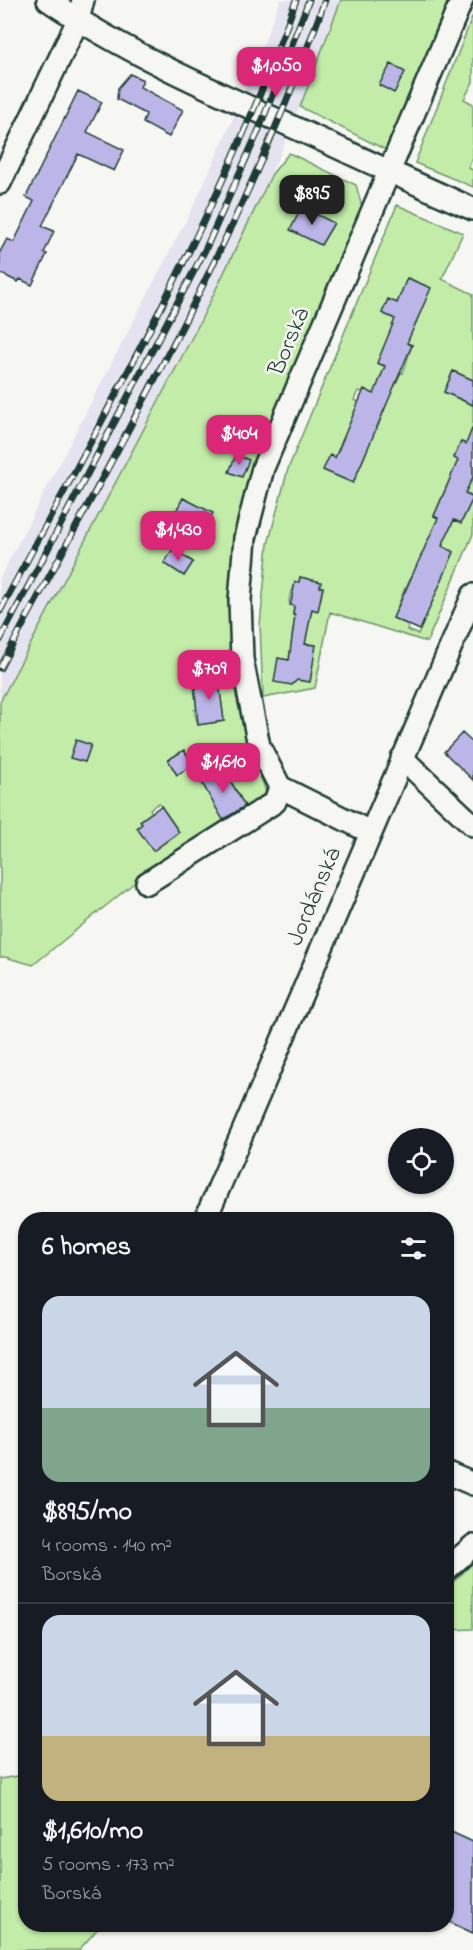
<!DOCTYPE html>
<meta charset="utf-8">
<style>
:root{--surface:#171b24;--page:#242831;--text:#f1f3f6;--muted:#9ea1a6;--line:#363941;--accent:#db2777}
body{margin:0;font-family:"Indie Flower",sans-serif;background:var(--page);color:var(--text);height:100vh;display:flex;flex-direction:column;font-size:22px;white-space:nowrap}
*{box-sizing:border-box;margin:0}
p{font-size:20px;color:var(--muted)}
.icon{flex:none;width:33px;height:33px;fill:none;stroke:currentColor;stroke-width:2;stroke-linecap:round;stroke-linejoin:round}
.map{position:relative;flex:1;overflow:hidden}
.panel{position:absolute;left:18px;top:1212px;width:436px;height:720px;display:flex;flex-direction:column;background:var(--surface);border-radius:24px;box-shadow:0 2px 4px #0004}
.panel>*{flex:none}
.buttons{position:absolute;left:388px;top:1128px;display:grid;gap:12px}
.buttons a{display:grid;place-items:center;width:66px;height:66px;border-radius:50%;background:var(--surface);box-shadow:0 2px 4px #0004;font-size:30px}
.price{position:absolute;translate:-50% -51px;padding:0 14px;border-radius:12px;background:var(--accent);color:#fff;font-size:20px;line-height:39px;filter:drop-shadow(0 2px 3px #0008)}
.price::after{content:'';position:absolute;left:50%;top:36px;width:18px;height:14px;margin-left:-9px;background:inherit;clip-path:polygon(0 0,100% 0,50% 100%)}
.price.selected{background:#222;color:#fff}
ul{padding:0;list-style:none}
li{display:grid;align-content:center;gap:12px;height:318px;padding:0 24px}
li+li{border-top:2px solid var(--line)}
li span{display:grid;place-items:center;height:186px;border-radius:18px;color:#555}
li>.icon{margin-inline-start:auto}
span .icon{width:108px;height:108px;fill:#fffc;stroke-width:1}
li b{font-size:26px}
h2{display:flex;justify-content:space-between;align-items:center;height:72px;padding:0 24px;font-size:26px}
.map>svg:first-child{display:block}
</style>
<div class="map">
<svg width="473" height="1950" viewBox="0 0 473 1950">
<rect width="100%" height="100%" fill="#f6f6f2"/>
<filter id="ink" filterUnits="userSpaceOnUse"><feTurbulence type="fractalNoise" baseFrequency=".0167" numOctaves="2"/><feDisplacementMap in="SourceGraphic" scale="12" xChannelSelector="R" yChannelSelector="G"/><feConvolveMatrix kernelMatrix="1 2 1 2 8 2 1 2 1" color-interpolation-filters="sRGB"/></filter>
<g filter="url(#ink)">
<path fill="#e5e3ef" d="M280,0H341L285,143L231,261L0,702V578L198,197L249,83Z"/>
<path fill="#c2eca8" stroke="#70946e" stroke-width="1.5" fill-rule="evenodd" d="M341,0H448L388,151L300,107Z
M473,15V82L464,99L473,104V157L468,168L473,170V187L415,163Z
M289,153L356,185L364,214L235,552L229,623L236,697L251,752L268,797L134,883L33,965L5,957H0V702L199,324L272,174ZM183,498L212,513L205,528L175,513ZM173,549L193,562L184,576L164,563ZM219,684L224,721L198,725L194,710L197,709L194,687ZM184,750L193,765L177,775L168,760ZM223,768L246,808L224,820L201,781ZM159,803L179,832L153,851L137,828L142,824L140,821L152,812L150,809Z
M397,205L463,233L442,279L473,294V380L453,371L444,392L473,405V443L472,446L461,442L454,457L473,466V497L465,493L469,485L451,477L434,516L451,524L454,520L461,523L473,498V534L427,642L330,612L315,688L263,698L260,625L268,544L288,469ZM408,278L430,288L416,323L401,316L399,320L382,313L388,300L397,303ZM412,345L403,373L401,372L395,386L380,380L386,367L378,363ZM364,390L388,400L377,429L352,419L359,402L354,400L358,391L363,392ZM342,442L366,453L353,483L324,470L330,456L335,458ZM428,541L454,552L444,574ZM300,577L321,582L320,587L323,588L318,610L311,609L310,618L293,615L294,606L289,602L291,591H293L295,582H299ZM405,588L433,600L418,634L407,630L409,625L393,618ZM292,642L315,645L310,682L297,680L291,685L278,658L289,660Z
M473,1563V1629L447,1630V1588Z
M25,1775L26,1924L101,1925L79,1950H0V1779Z"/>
<path fill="#bcb6e8" stroke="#1f3d34" stroke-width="1.5" d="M391,64L405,72L394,93L379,85Z
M130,74L143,80L140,87L183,110L169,137L143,123L146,114L117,99L118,88Z
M78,91L102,102L87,132L124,150L114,171L78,154L42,226L54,231L44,253L47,254L32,285L20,279L18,282L0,273V252L7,239L14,242L34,201L26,197Z
M302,207L334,223L321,245L290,230Z
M407,278L431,288L407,343L412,345L353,483L323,470L330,455L335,458L364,389L374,394L385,366L377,363L395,319L382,313L388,299L397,303Z
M453,371L473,380V405L444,392Z
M473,426V477L465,493L473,498L461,523L454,520L442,546L454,552L420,630L393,618L438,518L434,516L458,460L454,458L461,442L466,444Z
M236,455L249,460L242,477L229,472Z
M183,498L213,513L205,528L175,513Z
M173,549L193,562L184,576L164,563Z
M300,577L321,582L320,587H323L318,611L312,609L305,644L316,645L310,682L297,680L292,685L274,682L278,658L289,660L295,615H293L294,606L290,605L291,602L295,582H299Z
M206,673L219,682L224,721L198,725L195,690Z
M462,733L473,743V780L444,752Z
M76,740L91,745L85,762L70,758Z
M184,750L193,765L177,775L168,760Z
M223,768L245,806L223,820L201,781Z
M161,806L179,832L153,851L137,828L142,824L140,821Z
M447,1830L473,1842V1933L447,1921Z"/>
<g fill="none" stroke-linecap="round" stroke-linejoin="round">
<g stroke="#1f3d34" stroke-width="26">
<path id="street" d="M48,0C120,49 202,86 282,122C346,151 409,181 473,209
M0,183L78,20L83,0
M402,758L473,825
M370,832L280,787L259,746L242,659L240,600L245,538L263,468L462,0
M147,883L275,802L280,787
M205,1220L473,595
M447,1473L473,1484
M447,1569L473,1546"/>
</g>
<use href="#street" stroke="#f6f6f2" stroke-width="21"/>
<g stroke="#1f3d34" stroke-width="7">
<path id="rail" d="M0,611C106,411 221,213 296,0
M0,640L206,248L258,132L309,0
M0,668C116,450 243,234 325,0"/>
</g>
<use href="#rail" stroke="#f6f6f2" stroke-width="4.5" stroke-dasharray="14" stroke-linecap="butt"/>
</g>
</g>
<g text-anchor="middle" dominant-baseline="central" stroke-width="5" stroke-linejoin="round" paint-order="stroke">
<g font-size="24" fill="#1f3d34" stroke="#f6f6f2">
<text transform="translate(290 342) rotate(-67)">Borská</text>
<text transform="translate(315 897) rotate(-67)">Jordánská</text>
</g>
</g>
</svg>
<div class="buttons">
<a><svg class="icon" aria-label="locate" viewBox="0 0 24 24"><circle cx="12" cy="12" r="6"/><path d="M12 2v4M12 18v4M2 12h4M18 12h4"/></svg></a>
</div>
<b class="price" style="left:276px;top:98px">$1,050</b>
<b class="price selected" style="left:312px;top:226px">$895</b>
<b class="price" style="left:239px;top:466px">$404</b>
<b class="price" style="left:178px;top:562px">$1,430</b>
<b class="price" style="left:209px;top:701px">$709</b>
<b class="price" style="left:223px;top:794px">$1,610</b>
<section class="panel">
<h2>6 homes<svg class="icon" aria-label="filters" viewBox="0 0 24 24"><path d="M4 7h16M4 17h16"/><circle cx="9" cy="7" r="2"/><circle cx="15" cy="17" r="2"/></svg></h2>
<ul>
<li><span style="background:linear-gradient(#c9d6e8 60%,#7fa58c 0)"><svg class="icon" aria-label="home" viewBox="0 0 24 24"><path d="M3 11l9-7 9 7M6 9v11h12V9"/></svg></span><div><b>$895/mo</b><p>4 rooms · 140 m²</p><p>Borská</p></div></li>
<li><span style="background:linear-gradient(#c9d6e8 65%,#c2b280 0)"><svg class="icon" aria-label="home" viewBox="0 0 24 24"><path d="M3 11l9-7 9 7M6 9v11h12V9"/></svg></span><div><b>$1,610/mo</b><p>5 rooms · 173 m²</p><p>Borská</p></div></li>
</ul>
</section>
</div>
